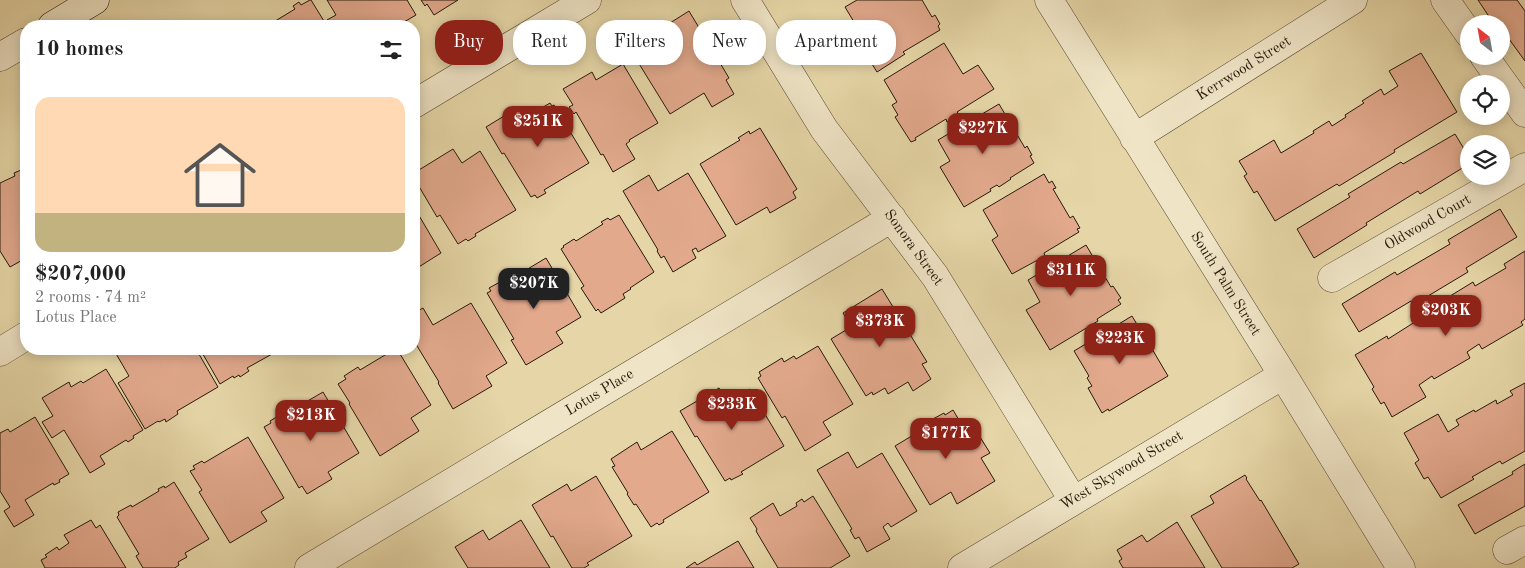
<!DOCTYPE html>
<meta charset="utf-8">
<style>
:root{--surface:#fff;--page:#f2f2f2;--text:#222;--muted:#767676;--line:#e0e0e0;--accent:#8f2418}
body{margin:0;font-family:"Old Standard TT",serif;background:var(--page);color:var(--text);height:100vh;display:flex;flex-direction:column;font-size:19px;white-space:nowrap}
*{box-sizing:border-box;margin:0}
p{font-size:16px;color:var(--muted)}
.icon{flex:none;width:28px;height:28px;fill:none;stroke:currentColor;stroke-width:2;stroke-linecap:round;stroke-linejoin:round}
.map{position:relative;flex:1;overflow:hidden}
.panel{position:absolute;left:20px;top:20px;width:400px;height:335px;display:flex;flex-direction:column;background:var(--surface);border-radius:20px;box-shadow:0 2px 12px #0003}
.panel>*{flex:none}
.guide{position:absolute;left:435px;top:20px;width:475px;height:45px;display:flex;gap:10px}
.needle{width:32px;rotate:329deg}
.buttons{position:absolute;left:1460px;top:15px;display:grid;gap:10px}
.buttons a{display:grid;place-items:center;width:50px;height:50px;border-radius:50%;background:var(--surface);box-shadow:0 2px 12px #0003;font-size:25px}
.price{position:absolute;translate:-50% -42px;padding:0 11px;border-radius:10px;background:var(--accent);color:#fff;font-size:16px;line-height:32px;filter:drop-shadow(0 1px 2px #0008)}
.price::after{content:'';position:absolute;left:50%;top:30px;width:15px;height:11px;margin-left:-8px;background:inherit;clip-path:polygon(0 0,100% 0,50% 100%)}
.price.current{background:#222;color:#fff}
ul{padding:0;list-style:none}
li{display:grid;align-content:center;gap:10px;height:265px;padding:0 15px}
li+li{border-top:1px solid var(--line)}
li span{display:grid;place-items:center;height:155px;border-radius:15px;color:#555}
li>.icon{margin-inline-start:auto}
span .icon{width:90px;height:90px;fill:#fffc;stroke-width:1}
li b{font-size:21px}
h2{display:flex;justify-content:space-between;align-items:center;height:60px;padding:0 15px;font-size:21px}
.chip{padding:0 18px;border-radius:20px;background:var(--surface);box-shadow:0 2px 12px #0003;font-size:18px;line-height:45px}
.chip.current{background:var(--accent);color:#fff}
.map>svg:first-child{display:block}
</style>
<div class="map">
<svg width="1525" height="568" viewBox="0 0 1525 568">
<rect width="100%" height="100%" fill="#e6d6a7"/>
<filter id="stains"><feTurbulence type="fractalNoise" baseFrequency=".004" numOctaves="4"/><feColorMatrix values="0 0 0 0 .2 0 0 0 0 .09 0 0 0 0 .02 0 0 0 .5 -.17"/></filter>
<radialGradient id="worn" r=".72"><stop offset=".6" stop-color="#630" stop-opacity="0"/><stop offset="1" stop-color="#630" stop-opacity=".3"/></radialGradient>
<path fill="#e2a98d" stroke="#261908" d="M310,0H311L327,26H260L266,23L267,26L295,9L293,6L299,2L301,5Z
M327,0H407L416,15L397,26H331L327,20L336,15Z
M421,0H458L434,15L427,4L425,6Z
M857,0H922L932,17L935,15L940,24L938,26L940,30L903,52L905,54L877,72L854,35L860,32L845,7Z
M1478,0H1517L1525,11V61L1509,39L1506,41L1501,34V24H1494Z
M689,11L729,78L726,80L734,94L712,107L704,93L670,114L633,54L661,37L663,40L667,37L662,28Z
M944,43L963,74L978,65L994,89L957,112L959,114L947,122L946,119L915,138L916,140L911,142L895,117L898,115L892,105L897,102L884,80Z
M1421,53L1457,112L1394,150L1395,152L1339,186L1337,184L1275,221L1257,191L1254,193L1244,176L1247,174L1239,161L1274,140L1281,153L1314,133L1313,131L1329,121L1332,126L1346,117L1345,115L1364,103L1362,101L1381,89L1384,95L1398,86L1389,71Z
M623,64L658,123L629,140L630,141L626,144L635,159L613,172L603,154L601,155L576,112L574,114L569,107L573,105L563,89L592,72L596,80Z
M550,103L552,106L554,105L589,163L544,190L546,193L537,198L535,195L531,197L504,153L502,154L486,127L514,110L520,121Z
M999,104L1025,148L1027,146L1032,155L1030,156L1034,163L1010,178L1011,179L999,187L997,185L990,189L991,191L964,207L940,167L950,161L938,140Z
M760,128L797,189L793,192L796,198L770,213L767,207L736,225L700,164L740,140L738,138L749,131L750,134Z
M1455,134L1469,157V164L1420,194L1418,191L1366,223L1367,225L1314,258L1297,229L1350,197L1348,194L1401,162L1403,164Z
M453,149L462,163L480,151L516,210L475,234L476,236L468,241L466,239L458,244L440,215L437,217L414,178V173Z
M26,168V258L10,267L0,251V183L15,176L14,173Z
M688,173L726,236L698,252L696,248L692,250L696,258L673,272L664,256L661,258L657,251L658,250L623,191L649,175L658,191Z
M1044,174L1049,183L1052,181L1056,188L1053,189L1070,218L1073,216L1080,228L1077,229L1079,232L1044,253L1045,256L1012,274L992,240L998,236L983,210Z
M414,207L441,253L414,270Z
M1500,209L1517,237L1466,268L1468,272L1413,305L1411,301L1359,332L1342,304L1395,272L1397,275L1450,244L1448,240Z
M619,215L654,272L630,288L631,289L623,294L625,298L601,313L598,309L596,311L581,288L584,286L561,249L564,247L563,246L574,239L576,241L603,224L601,222L608,218L610,220Z
M1086,245L1111,287L1113,286L1121,298L1118,300L1121,304L1097,319L1098,321L1050,350L1026,310L1040,302L1028,280Z
M1525,251V319L1521,322L1523,325L1482,349L1479,344L1467,352L1470,358L1434,379L1432,376L1419,385L1426,397L1392,417L1384,402L1381,404L1372,389L1374,387L1355,355L1387,336L1388,339L1418,320L1416,317L1473,282L1475,286L1506,268L1504,264Z
M546,258L581,317L556,332L563,343L526,365L511,340L514,339L487,293L491,291L489,288L500,282L501,285Z
M882,289L927,362L922,364L931,379L913,391L908,382L888,394L885,388L873,395L872,392L866,396L831,339L851,327L843,313Z
M471,303L507,363L486,376L492,386L453,409L438,383L439,382L414,341V313L423,308L433,325Z
M1132,316L1138,326L1140,325L1143,332H1142L1168,376L1109,411L1108,409L1102,413L1088,388L1092,386L1087,378L1089,376L1074,351Z
M818,346L853,404L823,422L831,435L805,451L785,416L782,418L758,378L761,376L759,372L782,358L784,362L794,356L796,359Z
M121,349H196L218,387L177,411L178,414L166,422L165,419L159,422L158,421L145,429L118,383L129,376L115,352Z
M200,349H281L247,368L249,371L240,377L239,375L234,378L233,376L220,384Z
M395,349H397L431,405L411,418L419,431L380,456L349,404L350,403L338,384L346,379L344,376L358,367L360,370Z
M106,369L143,430L133,436L134,438L128,442L126,440L100,456L105,464L90,473L64,430L52,438L42,422L53,416L42,398L69,382L71,387L81,381L83,383Z
M1525,383V451L1502,464L1500,461L1472,477L1474,479L1441,498L1428,477L1424,479L1415,463L1419,460L1404,433L1438,414L1448,432L1459,425L1456,420L1474,410L1475,412L1496,400L1497,404L1513,395L1510,391Z
M719,388L728,402L750,389L784,446L741,472L743,474L731,480L730,478L725,481L697,436L695,437L680,411Z
M323,392L359,453L328,472L332,479L307,494L302,486L299,488L264,427L271,423L270,421L286,411L287,413Z
M953,410L972,442L980,437L990,453L981,458L995,481L957,504L951,492L930,505L895,446L935,422L933,419L944,413L945,415Z
M35,417L69,474L59,480L60,482L54,485L53,483L25,500L34,515L14,527L4,511L10,507L0,491V433L8,429L10,432Z
M672,431L709,492L663,520L664,522L659,525L657,523L651,527L636,504L634,505L627,494L628,493L612,467L615,466L611,459L637,442L641,450Z
M248,437L284,498L261,512L267,521L230,543L199,492L202,490L190,471L195,469L193,466L202,461L204,463Z
M848,452L857,468L882,453L917,511L891,527L888,523L883,527L890,539L867,552L859,537L855,539L850,530L852,529L817,470Z
M1525,464V506L1475,534L1458,505L1513,474L1512,472Z
M1245,475L1247,478L1246,479L1260,501L1261,500L1299,564L1292,568H1222L1191,516L1214,503L1210,496Z
M596,476L632,536L587,563L589,565L584,568H572L553,536L551,537L532,505L567,484L571,491Z
M174,482L209,539L185,553L187,557L178,562L179,565L175,568H143L136,556L139,554L117,517L119,515L118,512L131,505L132,507L159,491L158,489L164,486L165,488Z
M813,496L850,556L830,568H778L756,531L757,529L750,518L773,503L780,516L797,506L796,503L802,499L804,502Z
M91,520L96,528L100,525L126,568H45L41,560L47,557L45,555L57,547L59,550L69,543L64,535Z
M521,520L550,568H468L455,547L483,530L489,540Z
M1177,522L1205,568H1123L1119,561L1122,559L1117,550L1142,535L1147,542Z
M738,541L754,568H686L695,562L697,565Z"/>
<g fill="none" stroke-linecap="round" stroke-linejoin="round">
<g stroke="#564830" stroke-width="29">
<path id="minor" d="M745,0L824,129L935,276L1073,500
M1049,0L1283,375L1401,568
M1445,0L1469,34
M1484,56L1525,113
M414,104L587,0
M1134,138L1353,0
M1332,278L1525,167
M0,352L26,336
M1507,550L1525,540
M309,568L892,218
M962,568L1283,375"/>
</g>
<g stroke="#261908" stroke-width="29">
<path id="secondary" d="M52,26L95,0
M0,57L26,42"/>
</g>
<use href="#minor" stroke="#efe4c6" stroke-width="28"/>
<use href="#secondary" stroke="#efe4c6" stroke-width="28"/>
</g>
<g text-anchor="middle" dominant-baseline="central" stroke-width="4" stroke-linejoin="round" paint-order="stroke">
<g font-size="15" fill="#261908" stroke="#efe4c6">
<text transform="translate(1244 69) rotate(-32)">Kerrwood Street</text>
<text transform="translate(1428 223) rotate(-30)">Oldwood Court</text>
<text transform="translate(913 248) rotate(54)">Sonora Street</text>
<text transform="translate(1225 284) rotate(58)">South Palm Street</text>
<text transform="translate(600 393) rotate(-31)">Lotus Place</text>
<text transform="translate(1122 471) rotate(-31)">West Skywood Street</text>
</g>
</g>
<rect width="100%" height="100%" filter="url(#stains)"/>
<rect width="100%" height="100%" fill="url(#worn)"/>
</svg>
<div class="buttons">
<a><svg class="needle" viewBox="-14 -14 28 28"><path d="M0-13l5 13h-10z" fill="#e53935"/><path d="M0 13l5-13h-10z" fill="#767676"/></svg></a>
<a><svg class="icon" aria-label="locate" viewBox="0 0 24 24"><circle cx="12" cy="12" r="6"/><path d="M12 2v4M12 18v4M2 12h4M18 12h4"/></svg></a>
<a><svg class="icon" aria-label="layers" viewBox="0 0 24 24"><path d="M12 4l9 5-9 5-9-5zM3 14l9 5 9-5"/></svg></a>
</div>
<b class="price" style="left:538px;top:148px">$251K</b>
<b class="price" style="left:983px;top:155px">$227K</b>
<b class="price" style="left:1071px;top:297px">$311K</b>
<b class="price current" style="left:534px;top:310px">$207K</b>
<b class="price" style="left:1446px;top:337px">$203K</b>
<b class="price" style="left:880px;top:348px">$373K</b>
<b class="price" style="left:1120px;top:365px">$223K</b>
<b class="price" style="left:732px;top:431px">$233K</b>
<b class="price" style="left:311px;top:442px">$213K</b>
<b class="price" style="left:946px;top:460px">$177K</b>
<div class="guide">
<a class="chip current">Buy</a>
<a class="chip">Rent</a>
<a class="chip">Filters</a>
<a class="chip">New</a>
<a class="chip">Apartment</a>
</div>
<section class="panel">
<h2>10 homes<svg class="icon" aria-label="filters" viewBox="0 0 24 24"><path d="M4 7h16M4 17h16"/><circle cx="9" cy="7" r="2"/><circle cx="15" cy="17" r="2"/></svg></h2>
<ul>
<li><span style="background:linear-gradient(#ffd9b3 75%,#c2b280 0)"><svg class="icon" aria-label="home" viewBox="0 0 24 24"><path d="M3 11l9-7 9 7M6 9v11h12V9"/></svg></span><div><b>$207,000</b><p>2 rooms · 74 m²</p><p>Lotus Place</p></div></li>
</ul>
</section>
</div>
